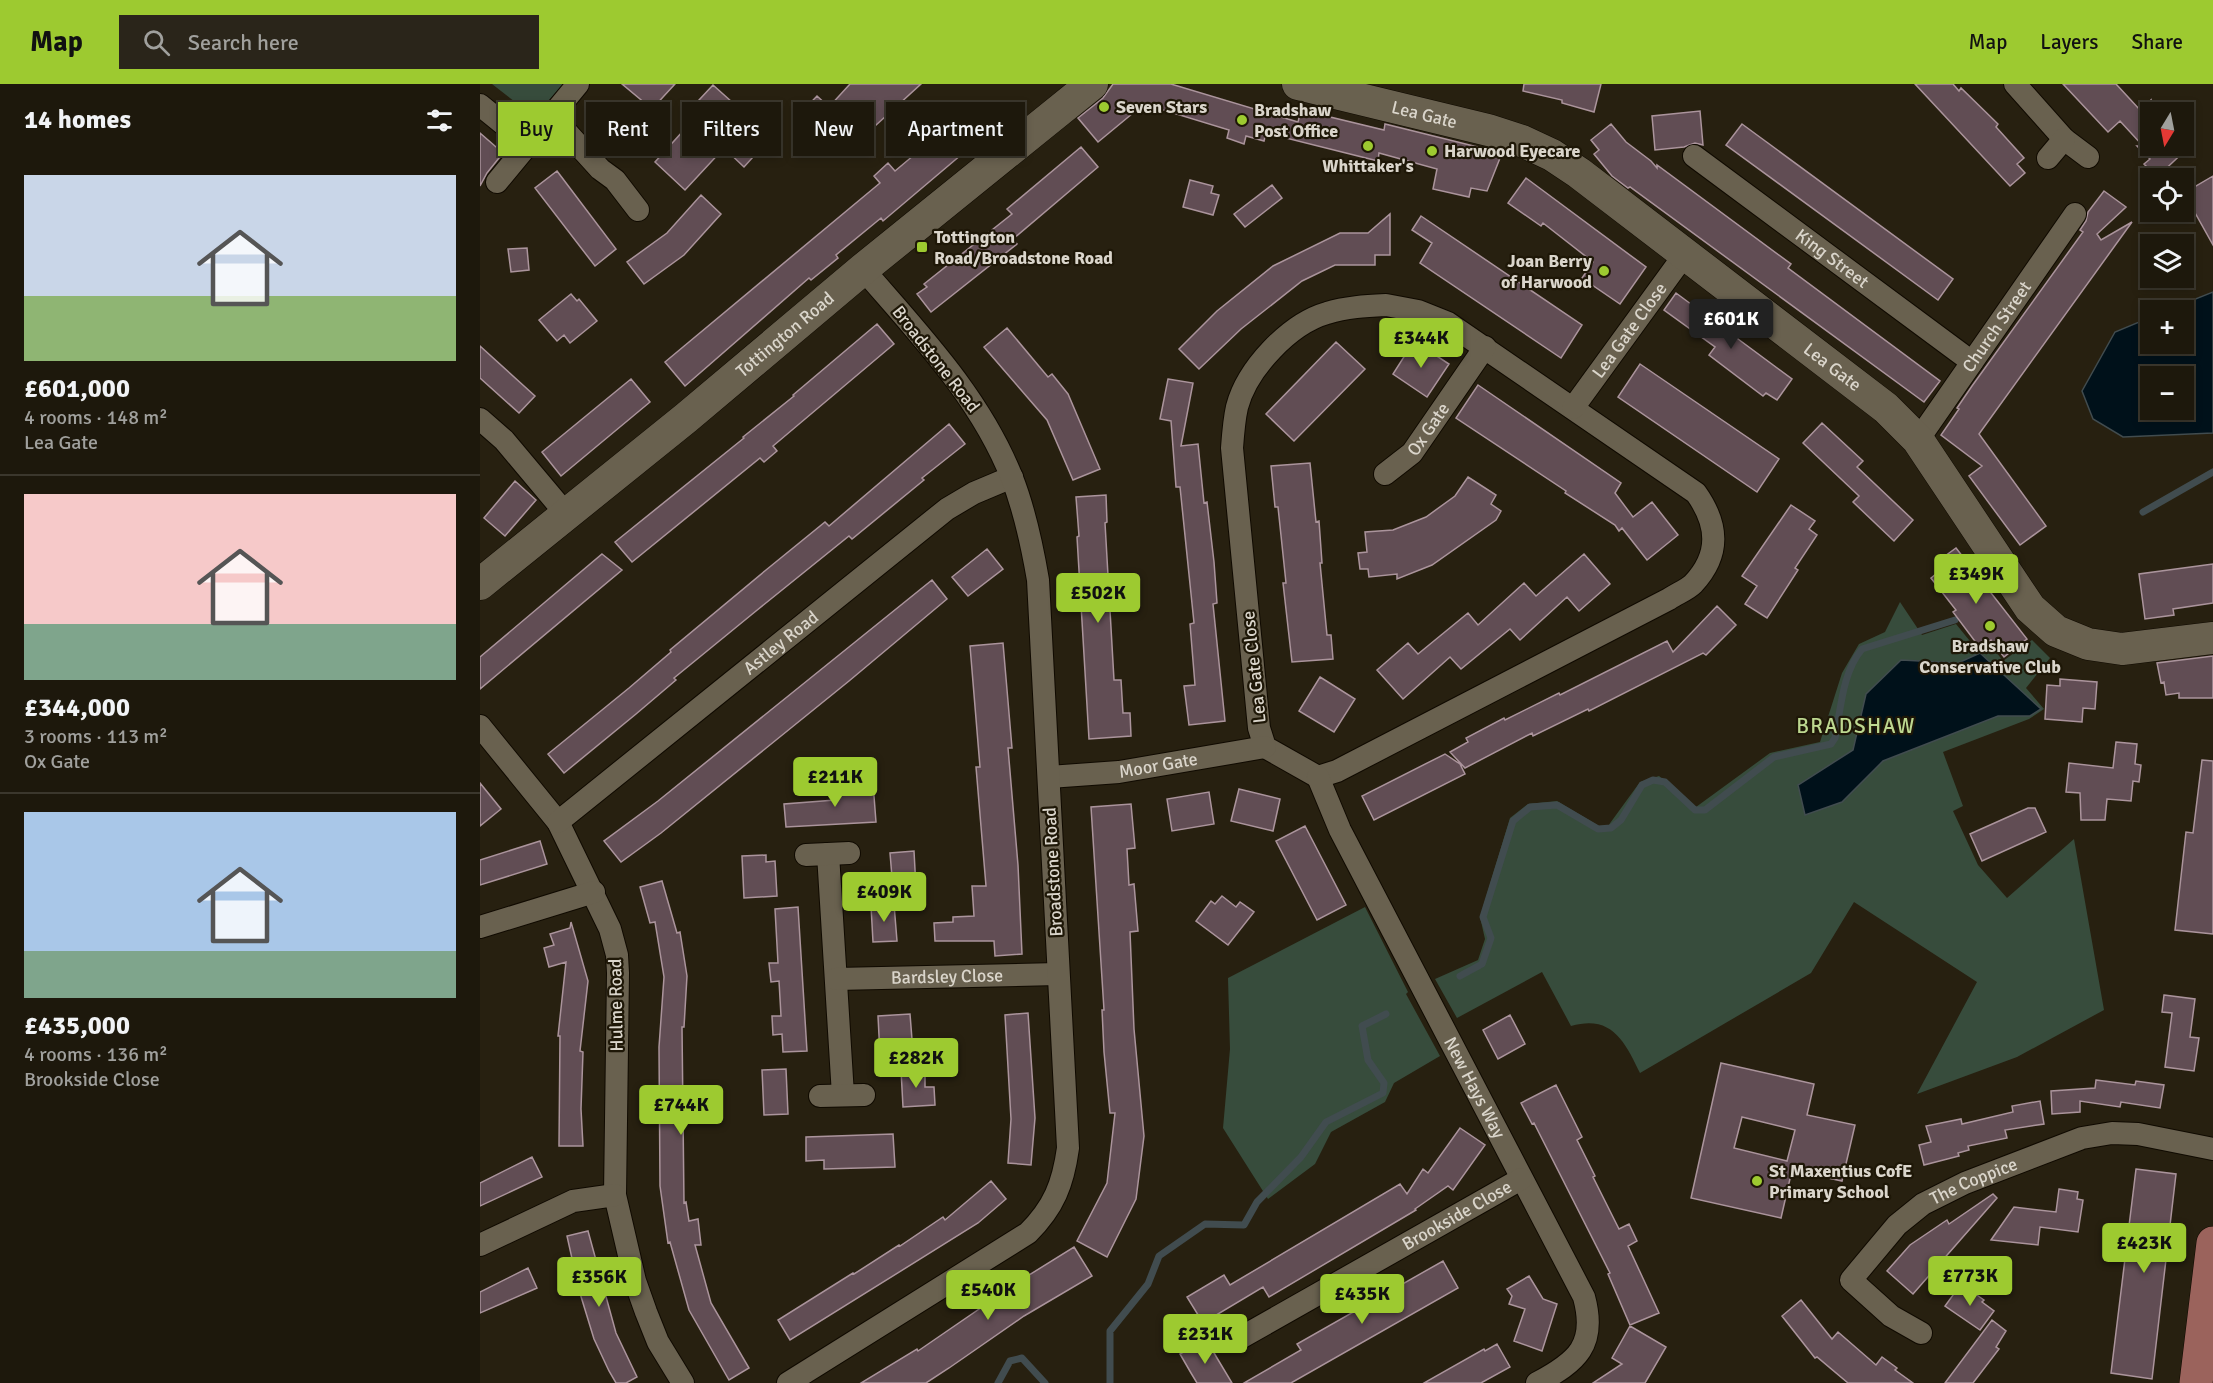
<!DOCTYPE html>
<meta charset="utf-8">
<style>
:root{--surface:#1d180c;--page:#2a251a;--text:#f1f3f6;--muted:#a0a09d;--line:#3b372d;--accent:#9dca30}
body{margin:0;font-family:Signika,sans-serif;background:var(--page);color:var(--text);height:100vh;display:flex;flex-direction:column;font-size:22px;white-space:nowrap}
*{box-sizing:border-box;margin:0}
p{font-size:20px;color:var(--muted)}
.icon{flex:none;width:33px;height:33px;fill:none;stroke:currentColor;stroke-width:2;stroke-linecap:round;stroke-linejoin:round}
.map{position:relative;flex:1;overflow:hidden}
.panel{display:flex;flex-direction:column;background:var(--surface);width:480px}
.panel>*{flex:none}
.guide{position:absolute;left:18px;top:18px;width:570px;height:54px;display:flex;gap:12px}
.needle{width:39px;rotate:190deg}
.controls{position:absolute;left:1660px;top:18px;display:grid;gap:12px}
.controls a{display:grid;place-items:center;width:54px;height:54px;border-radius:0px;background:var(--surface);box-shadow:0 3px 9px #0003,0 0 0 2px var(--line);font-size:30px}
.price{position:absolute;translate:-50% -51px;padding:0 14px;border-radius:6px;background:var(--accent);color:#111;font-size:20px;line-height:39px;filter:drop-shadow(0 2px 3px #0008)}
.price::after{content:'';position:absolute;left:50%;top:36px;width:18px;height:14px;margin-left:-9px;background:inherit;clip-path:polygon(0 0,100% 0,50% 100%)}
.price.selected{background:#222;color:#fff}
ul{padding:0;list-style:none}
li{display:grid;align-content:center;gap:12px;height:318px;padding:0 24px}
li+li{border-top:2px solid var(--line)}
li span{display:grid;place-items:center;height:186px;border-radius:0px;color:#555}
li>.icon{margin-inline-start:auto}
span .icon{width:108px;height:108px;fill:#fffc;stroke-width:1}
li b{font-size:26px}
h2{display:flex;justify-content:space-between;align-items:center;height:72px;padding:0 24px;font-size:26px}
.tag{padding:0 21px;border-radius:0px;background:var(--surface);box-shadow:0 3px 9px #0003,0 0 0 2px var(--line);font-size:21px;line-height:54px}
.tag.selected{background:var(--accent);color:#111}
header{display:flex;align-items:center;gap:36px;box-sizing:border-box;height:84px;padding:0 30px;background:var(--accent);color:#111}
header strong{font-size:28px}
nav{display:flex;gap:33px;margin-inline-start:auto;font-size:21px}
.search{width:420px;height:54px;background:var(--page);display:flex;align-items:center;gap:15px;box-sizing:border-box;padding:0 21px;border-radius:0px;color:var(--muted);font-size:22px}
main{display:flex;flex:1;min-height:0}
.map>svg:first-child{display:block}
</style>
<header>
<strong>Map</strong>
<div class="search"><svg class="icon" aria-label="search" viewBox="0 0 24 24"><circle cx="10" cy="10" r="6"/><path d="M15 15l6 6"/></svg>Search here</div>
<nav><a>Map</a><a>Layers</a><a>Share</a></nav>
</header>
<main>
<section class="panel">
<h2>14 homes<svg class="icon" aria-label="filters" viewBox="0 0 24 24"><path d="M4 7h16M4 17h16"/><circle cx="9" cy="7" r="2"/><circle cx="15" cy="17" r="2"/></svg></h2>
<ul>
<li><span style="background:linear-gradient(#c9d6e8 65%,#8fb573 0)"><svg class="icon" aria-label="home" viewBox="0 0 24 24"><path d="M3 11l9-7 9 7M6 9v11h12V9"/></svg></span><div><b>£601,000</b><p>4 rooms · 148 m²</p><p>Lea Gate</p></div></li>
<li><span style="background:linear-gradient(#f6c9c9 70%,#7fa58c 0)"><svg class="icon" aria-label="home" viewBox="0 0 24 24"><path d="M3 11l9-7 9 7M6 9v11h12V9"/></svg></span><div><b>£344,000</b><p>3 rooms · 113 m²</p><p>Ox Gate</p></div></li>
<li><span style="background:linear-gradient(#a9c7e8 75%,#7fa58c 0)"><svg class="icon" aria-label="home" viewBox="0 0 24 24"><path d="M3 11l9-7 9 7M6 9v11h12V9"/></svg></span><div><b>£435,000</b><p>4 rooms · 136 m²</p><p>Brookside Close</p></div></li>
</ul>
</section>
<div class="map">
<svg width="1733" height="1299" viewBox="0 0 1733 1299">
<rect width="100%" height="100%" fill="#272010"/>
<path fill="#374c3c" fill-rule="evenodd" d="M12,0H83L63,23L52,31Z
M1420,518L1442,551L1476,540L1498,567L1510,560L1523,577L1552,556L1570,574L1546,604L1564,625L1549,635L1463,668L1483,722L1473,727L1498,781L1527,814L1594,755L1624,926L1537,973L1437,1010L1497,898L1374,818L1331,889L1160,989C1145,958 1132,930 1091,942L1062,888L977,934L955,895L998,876L1005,855L1000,833L1030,734L1048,720L1077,717L1119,742H1128L1160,698L1179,692L1216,723L1290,669L1340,658L1362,589L1379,560L1405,548ZM1421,576L1478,579L1550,632H1518L1403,677L1362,718L1318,701L1373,666Z
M885,823L928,908L926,910L960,972L914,999L905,1018L851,1048L835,1080L788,1115L743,1044L750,965L748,894Z"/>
<path fill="#00111a" stroke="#414c4f" stroke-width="1.5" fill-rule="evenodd" d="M1733,208V349L1643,353L1613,335L1602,307L1635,248L1671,233V260H1704V226H1688ZM1671,292H1704V326H1671Z
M1500,569L1561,625L1550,632H1518L1403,677L1362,718L1325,731L1318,701L1373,666L1386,610L1421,576L1478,579Z"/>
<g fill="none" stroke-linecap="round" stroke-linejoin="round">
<path stroke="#414c4f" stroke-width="7" d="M1663,428L1733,388
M980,892L1002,880L1011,854L1003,833L1033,737L1050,723L1077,721L1118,745L1131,744L1141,736L1162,701L1173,696L1185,698L1215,726H1225L1294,673L1351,660L1355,654C1361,625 1362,589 1382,565L1475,536
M518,1299L530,1277L542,1274L565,1299
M630,1299V1247L668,1200L679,1172L725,1140L764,1141L777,1118L821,1073L846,1038L903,1009L904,999L888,976L882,942L906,930"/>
</g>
<path fill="#614d54" stroke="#ab949c" stroke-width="1.5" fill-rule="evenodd" d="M142,0H195L172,25Z
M370,0H441L395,42L388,35L353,71L314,36L337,12L349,23Z
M633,0H691L818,38L821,26L904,46L905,40L1022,69L1007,107L991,104L989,113L953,105L957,85L899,69L898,77L786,49L784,57L766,52L764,60L747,54L749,46L664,20L618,58L598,34L623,14Z
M1044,0H1121L1114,28L1082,19V16L1043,7Z
M1435,0H1473L1479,7L1481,4L1518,40L1516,43L1544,74L1537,80L1545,89L1530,102Z
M1583,0H1636L1660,26L1671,16V62H1710L1677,93L1664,80L1670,75L1657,62H1663L1640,37L1628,48Z
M233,1L291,53L264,83L244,64L205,106L175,78L213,36L206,30Z
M481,18L494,33L503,26L528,34L508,50L507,49L403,137L401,134L356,171L358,174L331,196L329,194L205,302L185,278L400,99L394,92L408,79L415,87L440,66L434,58Z
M1220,27L1223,61L1215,59L1204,63L1175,66L1172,32Z
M1131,40L1146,58L1171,77L1177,84V81L1311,180L1308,184L1460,297L1444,318L1150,103L1148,104L1132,92L1114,70L1119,66L1111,56Z
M1262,40L1473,195L1458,216L1246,61Z
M0,49L23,69L7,89L0,102Z
M601,63L618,83L533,155L537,160L451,228L437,210L447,203L444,200L532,130L527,125Z
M77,87L136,165L115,182L55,104Z
M1733,92V161L1704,109Z
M1046,94L1166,183L1140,220L1102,194L1113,178L1063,139L1061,142L1028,119Z
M710,96L733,102L731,109L739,111L733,131L703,123Z
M792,101L802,114L765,143L754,130Z
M1624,107L1646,123L1617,150L1621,156L1652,138L1499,350L1566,442L1540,461L1489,392L1502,382L1461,351L1479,325L1477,324L1492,302L1603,148L1600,146L1606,137L1608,128Z
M221,111L241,130L204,171L164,200L147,178L187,149Z
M910,130V171H895V181H855L822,197L761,245L719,285L699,265L737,227L793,182L860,149H888Z
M941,132L1102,241L1081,274L940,179L952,159L932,146Z
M47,164L49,186L31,188L28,165Z
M1196,209L1312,295L1297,316L1286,309L1283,312L1229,271L1235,263L1184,226Z
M91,210L97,217L99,215L117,237L90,259L84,251L77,257L59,236Z
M397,240L414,260L293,362L297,367L284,378L280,374L152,478L135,458L264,354L263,353L314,312L313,311Z
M527,244L568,293L572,290L588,310L620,385L593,396L567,336L504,263Z
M934,257L969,280L947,313L913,290Z
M856,258L885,285L814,357L786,330Z
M0,262L55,312L39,329L0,294Z
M1160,280L1299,375L1277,408L1138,313Z
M151,295L170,318L81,392L62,368Z
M688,295L713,299L701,362L718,360L724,419L727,418L734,478L737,519L733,520L745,637L709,641L704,602L715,601L710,540L714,539L700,403H696L691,337L680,335Z
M998,301L1141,399L1135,409L1153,433L1172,418L1198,451L1167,476L1142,444L1139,447L1135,441L1085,409L1086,407L976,334Z
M1342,339L1383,377L1377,383L1433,436L1414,457L1373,418L1379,412L1323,359Z
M469,340L485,360L442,394L444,396L372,455L369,452L276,527L194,594L196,596L156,630L84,689L68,670L149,604L191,568L190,566L286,486L345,438L349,442Z
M830,379L836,438L839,437L842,479H840L847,551H851L853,575L812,578L803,499H806L798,423H795L791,382Z
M988,393L1016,411L1011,420L1021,427L1016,436L952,481L917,495V490L889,493L888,485H880L878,469L887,468L885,448L913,446L946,433L975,412Z
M35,397L56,416L25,452L4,434Z
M626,411L627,438L625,439L634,596H641L643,629H650L651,652L609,655L597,453L599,452L596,413Z
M1311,421L1335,437L1329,445L1337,451L1315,484L1318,486L1287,534L1265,520L1277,502L1262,492Z
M1476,464L1547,555L1524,573L1511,556L1500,564L1473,528L1476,526L1451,494L1462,485L1457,478Z
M507,465L523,485L488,512L472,493Z
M122,470L142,486L0,605V573Z
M1104,470L1130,500L1099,527L1087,513L1040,556L1030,545L981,585L970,573L923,615L897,586L928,559L938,570L988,529L998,541L1044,499L1056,512Z
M1733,480V519L1693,525L1694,531L1665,535L1659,490Z
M452,496L467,515L369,597L181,749L141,778L124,757L178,717Z
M1237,522L1256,541L1226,571L1223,569L1109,627L1108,625L1053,652L1052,649L985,684L970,668L988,658L986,654L1024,634L1025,636L1079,609L1080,611L1187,557L1193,568Z
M523,559L532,664H528L538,781L542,870L515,872L514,857H455L454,839L473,838V833L494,832L492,802H506L496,683H500L490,562Z
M1733,572V614H1699V609L1686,611L1684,598L1681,599L1677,579Z
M840,593L875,615L854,648L819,627Z
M1580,595L1617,598L1615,625L1603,624L1602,638L1565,635L1567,601L1580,602Z
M1636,658L1657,660L1655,680L1661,681L1659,698L1653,697L1651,717L1627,715L1625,736H1601L1600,709L1586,708L1589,679L1633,684Z
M965,670L980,680L985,690L894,736L882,712Z
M1722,676L1733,677V850L1695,846L1706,748L1713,749Z
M0,699L21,725L0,742Z
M393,699L396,738L306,743L304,720L355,716L354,702Z
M759,705L800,715L793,747L751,737Z
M729,708L734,740L692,747L687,715Z
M651,720L655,764L647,765L649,801L654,800L658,847L650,848L654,945L664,1052L656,1115L627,1173L597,1157L627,1099L635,1029H630L624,968L622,926H624L611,723Z
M1548,724H1555L1566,748L1502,777L1490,750Z
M825,742L866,821L837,836L796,757Z
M60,757L67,780L0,801V776Z
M434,767L436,804L413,805L410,769Z
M286,771V778L295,777L297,812L264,814L262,772Z
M182,797L197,849L200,848L207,892L204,943H202L204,1119L206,1118L209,1137L218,1135L221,1161H215L231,1219L269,1284L249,1296L209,1226L190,1158L188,1159L180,1102L179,963L184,893L175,838L170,839L160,803Z
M742,812L756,823L760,818L774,828L748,861L716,837L731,817L735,820Z
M414,820L417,857L393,858L391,822Z
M318,823L327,967L303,968L302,950L293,951L292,932H301L299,897L291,898L289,879H298L295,825Z
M91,838L108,897L100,967L103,968L101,1025L103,1062H79L80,952H78L86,878L69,883L64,864L74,861L70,850L90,844Z
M1684,911L1715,915L1710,953L1719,954L1714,987L1685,983L1692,929L1682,928Z
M548,929L555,1034L551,1081L528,1079L531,1035L525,931Z
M430,930L433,968L400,971L398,932Z
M1030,931L1045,960L1018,975L1003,946Z
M1241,979L1334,1000L1327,1031L1375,1041L1362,1097L1312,1086L1301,1134L1211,1114ZM1262,1033L1315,1046L1307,1077L1254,1064Z
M306,985L308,1030L284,1031L282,986Z
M445,985V1003H454L455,1021L423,1023L421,986Z
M1616,996L1655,1001L1656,997L1684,1001L1680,1024L1641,1018L1640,1023L1600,1017V1028L1572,1030L1571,1007L1615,1004Z
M1076,1001L1102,1053L1097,1056L1115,1092L1113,1093L1139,1145L1149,1140L1157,1157L1148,1162L1179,1229L1150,1241L1128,1190L1130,1189L1054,1039L1052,1040L1041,1019Z
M1560,1017L1564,1040L1525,1046L1527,1054L1488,1062L1489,1066L1478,1069L1479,1072L1444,1081L1439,1061L1451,1058L1446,1042L1481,1035L1482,1040L1533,1028L1532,1022Z
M980,1044L1005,1061L973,1106L968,1102L935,1125L936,1126L789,1213L783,1203L723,1239L707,1213L744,1191L750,1201L920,1100L927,1110L943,1085L948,1089Z
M413,1050L415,1083L344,1085V1076L326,1077V1053Z
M52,1073L62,1093L0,1122V1099Z
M1656,1085L1696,1090L1672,1295L1631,1289Z
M511,1097L526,1115L498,1139L310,1256L298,1236L373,1189L374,1190L419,1161L420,1162L463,1133L465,1136Z
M1579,1105L1598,1108L1597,1115L1603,1116L1598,1148L1560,1143L1558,1161L1511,1156L1534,1123L1576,1128Z
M1513,1110L1517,1114L1433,1210L1407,1187L1430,1161L1467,1136L1469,1140Z
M108,1147L136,1249L157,1293L146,1299H136L129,1287L114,1255L99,1206L87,1152Z
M594,1163L612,1192L544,1232L469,1284L446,1299H381L437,1265L438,1267L502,1223L501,1221Z
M963,1177L978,1204L811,1299H764L821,1266L817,1260Z
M48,1184L57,1204L0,1229V1208Z
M1049,1192L1063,1215L1077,1220L1062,1267L1034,1257L1045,1225L1029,1220L1032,1212L1027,1205Z
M1481,1200L1504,1216L1502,1218L1514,1227L1500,1246L1465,1222Z
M1321,1216L1352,1255L1358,1248L1396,1281L1402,1273L1417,1284L1415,1286L1433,1299H1368L1337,1273L1335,1274L1302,1232Z
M1512,1236L1526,1247L1516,1263L1519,1265L1493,1299H1465Z
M1150,1242L1186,1263L1165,1299H1113L1142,1280L1132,1274Z
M726,1255L737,1274L752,1299H717L711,1289L700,1270Z
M1017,1260L1030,1283L1001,1299H944L1004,1265L1005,1267Z"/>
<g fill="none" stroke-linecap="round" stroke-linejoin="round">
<g stroke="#100a00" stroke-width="24">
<g id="street">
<path d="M1535,0L1584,55L1608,73"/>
<path d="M0,21L48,60"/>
<path d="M72,32L120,85L135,96L158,126"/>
<path id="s1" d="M1214,72L1492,278"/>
<path d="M1568,74L1584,55"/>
<path d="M17,98L98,0"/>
<path d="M906,221L938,227L968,239L1216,409C1238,440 1241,470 1213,500C1207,506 1196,510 1189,515L857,687L838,693L785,663L779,644L752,364C753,350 754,336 757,323C767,285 809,240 847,229C866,223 886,222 906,221Z"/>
<path id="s2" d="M1093,324L1205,170"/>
<path d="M0,335L24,356L87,431"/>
<path id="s3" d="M1438,356L1595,130"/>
<path id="s4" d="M905,390L932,369L1005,263"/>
<path d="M0,642L78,738L130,845L137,871L138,889L135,1111L155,1197L166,1228L178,1258L203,1299"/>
<path id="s5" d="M569,693L639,688L785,663"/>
<path id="s6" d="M838,693L860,746L1104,1213C1117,1261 1097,1278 1057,1299"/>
<path id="s7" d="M78,738L467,425L494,409L532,393"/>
<path d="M348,770L363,1011"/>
<path d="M326,771L369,769"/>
<path d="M0,843L114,808"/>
<path id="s8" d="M356,895L578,890"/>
<path d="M340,1012L384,1011"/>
<path d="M0,1161L93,1117L135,1111"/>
<path id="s9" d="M1441,1249L1411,1232L1371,1196L1417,1141L1443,1120L1485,1099L1602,1054L1632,1049L1658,1050L1733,1065"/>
<path id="s10" d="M755,1257L1041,1095"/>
<path d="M308,1299L548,1149C574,1123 583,1100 588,1064L558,496C552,461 545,427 532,394C500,313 439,250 383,185"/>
</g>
</g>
<g stroke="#100a00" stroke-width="33">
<g id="secondary">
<path id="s11" d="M818,0L1008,46L1042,57L1072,71L1099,89L1406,324L1438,356L1550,524L1576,547L1608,560L1642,565L1733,554"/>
<path id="s12" d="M0,500L206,334L383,185L612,0"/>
</g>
</g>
<g stroke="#100a00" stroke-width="34">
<path id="primary" d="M1716,1299L1733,1159"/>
</g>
<use href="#street" stroke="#69614f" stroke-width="22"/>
<use href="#secondary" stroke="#69614f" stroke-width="32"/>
<use href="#primary" stroke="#9b635c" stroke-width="33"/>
</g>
<g fill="#9dca30" stroke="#1e1707" stroke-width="2">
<circle cx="624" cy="23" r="6"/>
<circle cx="762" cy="36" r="6"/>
<circle cx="888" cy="62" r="6"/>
<circle cx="952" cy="67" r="6"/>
<rect x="436" y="157" width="12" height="12" rx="3"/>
<circle cx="1124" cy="187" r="6"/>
<circle cx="1510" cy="542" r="6"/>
<circle cx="1277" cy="1097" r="6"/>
</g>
<g text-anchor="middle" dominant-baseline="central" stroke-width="4.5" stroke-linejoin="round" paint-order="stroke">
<g font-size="18" font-weight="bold" fill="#dad5cb" stroke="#1e1707" text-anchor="start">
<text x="636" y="23">Seven Stars</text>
<text x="774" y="26">Bradshaw<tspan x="774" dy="21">Post Office</tspan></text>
<text x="964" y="67">Harwood Eyecare</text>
<text x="888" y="82" text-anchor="middle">Whittaker's</text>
<text x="454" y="153">Tottington<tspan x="454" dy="21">Road/Broadstone Road</tspan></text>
<text x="1112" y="177" text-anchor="end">Joan Berry<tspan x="1112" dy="21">of Harwood</tspan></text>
<text x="1510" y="562" text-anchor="middle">Bradshaw<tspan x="1510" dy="21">Conservative Club</tspan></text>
<text x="1289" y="1087">St Maxentius CofE<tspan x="1289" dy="21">Primary School</tspan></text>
</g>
<g font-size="18" fill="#dad5cb" stroke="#1e1707">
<text stroke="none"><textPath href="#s11" startOffset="130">Lea Gate</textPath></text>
<text stroke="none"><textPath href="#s1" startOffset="172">King Street</textPath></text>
<text stroke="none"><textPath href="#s3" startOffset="138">Church Street</textPath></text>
<text stroke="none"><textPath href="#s2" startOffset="96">Lea Gate Close</textPath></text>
<text stroke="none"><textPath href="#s12" startOffset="394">Tottington Road</textPath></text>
<text transform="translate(456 275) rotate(52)">Broadstone Road</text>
<text stroke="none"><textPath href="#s11" startOffset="616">Lea Gate</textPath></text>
<text stroke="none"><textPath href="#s4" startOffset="63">Ox Gate</textPath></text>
<text stroke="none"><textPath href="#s7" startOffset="286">Astley Road</textPath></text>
<text transform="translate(774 583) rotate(-96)">Lea Gate Close</text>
<text stroke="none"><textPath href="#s5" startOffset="110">Moor Gate</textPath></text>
<text transform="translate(573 788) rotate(-93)">Broadstone Road</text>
<text stroke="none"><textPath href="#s8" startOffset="111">Bardsley Close</textPath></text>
<text transform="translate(136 921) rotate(-91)">Hulme Road</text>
<text stroke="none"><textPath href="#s6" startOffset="348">New Hays Way</textPath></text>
<text stroke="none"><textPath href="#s9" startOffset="249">The Coppice</textPath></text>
<text stroke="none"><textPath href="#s10" startOffset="255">Brookside Close</textPath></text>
</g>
<g font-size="21" letter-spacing="1.5" fill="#bdd890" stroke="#1e1707">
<text x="1376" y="642">BRADSHAW</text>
</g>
</g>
</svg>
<div class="controls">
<a><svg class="needle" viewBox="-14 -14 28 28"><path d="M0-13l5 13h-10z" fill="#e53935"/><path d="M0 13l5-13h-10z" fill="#a0a09d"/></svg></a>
<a><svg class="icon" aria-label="locate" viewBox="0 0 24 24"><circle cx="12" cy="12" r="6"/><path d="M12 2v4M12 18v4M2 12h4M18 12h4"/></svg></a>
<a><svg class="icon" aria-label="layers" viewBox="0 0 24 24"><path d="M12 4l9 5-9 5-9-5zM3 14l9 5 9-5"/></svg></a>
<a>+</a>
<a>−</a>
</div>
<b class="price selected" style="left:1251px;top:266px">£601K</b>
<b class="price" style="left:941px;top:285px">£344K</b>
<b class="price" style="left:1496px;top:521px">£349K</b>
<b class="price" style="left:618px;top:540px">£502K</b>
<b class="price" style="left:355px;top:724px">£211K</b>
<b class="price" style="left:404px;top:839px">£409K</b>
<b class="price" style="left:436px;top:1005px">£282K</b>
<b class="price" style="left:201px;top:1052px">£744K</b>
<b class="price" style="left:1664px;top:1190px">£423K</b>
<b class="price" style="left:1490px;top:1223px">£773K</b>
<b class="price" style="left:119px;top:1224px">£356K</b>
<b class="price" style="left:508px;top:1237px">£540K</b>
<b class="price" style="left:882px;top:1241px">£435K</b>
<b class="price" style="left:725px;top:1281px">£231K</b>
<div class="guide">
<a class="tag selected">Buy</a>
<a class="tag">Rent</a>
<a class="tag">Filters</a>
<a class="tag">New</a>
<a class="tag">Apartment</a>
</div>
</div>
</main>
